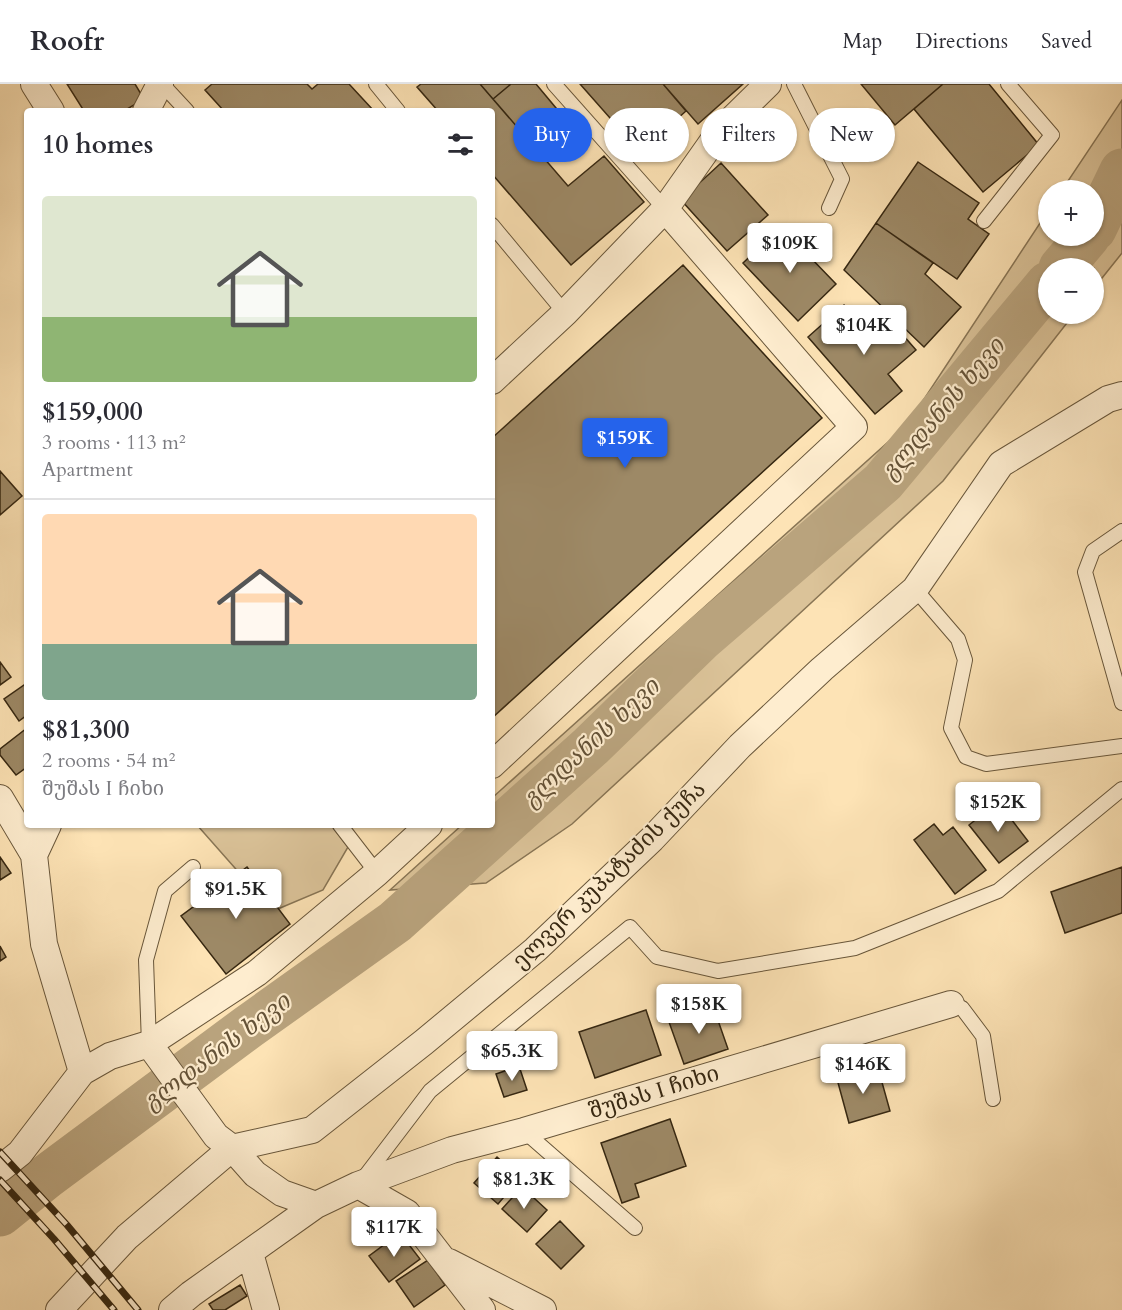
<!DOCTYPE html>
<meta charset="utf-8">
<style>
:root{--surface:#fff;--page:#f2f2f3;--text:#2b2b33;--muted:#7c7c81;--line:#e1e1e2;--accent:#2563eb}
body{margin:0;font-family:Cardo,"Noto Serif Georgian",serif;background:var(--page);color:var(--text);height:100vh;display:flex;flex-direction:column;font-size:22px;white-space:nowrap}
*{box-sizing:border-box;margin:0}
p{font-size:20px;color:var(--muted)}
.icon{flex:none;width:33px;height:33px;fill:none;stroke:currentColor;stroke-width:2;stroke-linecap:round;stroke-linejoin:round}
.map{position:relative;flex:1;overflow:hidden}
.details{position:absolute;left:24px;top:24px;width:471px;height:720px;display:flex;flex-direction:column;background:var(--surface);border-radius:6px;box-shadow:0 2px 4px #0004}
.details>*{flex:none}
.top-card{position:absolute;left:513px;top:24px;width:519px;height:54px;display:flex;gap:12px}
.controls{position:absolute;left:1038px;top:96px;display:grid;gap:12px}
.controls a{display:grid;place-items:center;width:66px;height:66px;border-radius:50%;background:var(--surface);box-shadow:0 2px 4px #0004;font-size:30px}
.price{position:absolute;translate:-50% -51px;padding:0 14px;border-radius:6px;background:#fff;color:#222;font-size:20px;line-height:39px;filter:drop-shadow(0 2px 3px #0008)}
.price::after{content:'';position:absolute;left:50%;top:36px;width:18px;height:14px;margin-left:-9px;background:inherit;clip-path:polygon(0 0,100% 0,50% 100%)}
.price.on{background:var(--accent);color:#fff}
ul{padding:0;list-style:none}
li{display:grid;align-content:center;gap:12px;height:318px;padding:0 18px}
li+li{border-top:2px solid var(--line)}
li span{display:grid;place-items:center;height:186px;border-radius:6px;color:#555}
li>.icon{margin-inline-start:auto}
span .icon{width:108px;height:108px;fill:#fffc;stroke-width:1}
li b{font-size:26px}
h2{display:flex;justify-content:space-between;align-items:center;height:72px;padding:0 18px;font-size:26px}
.chip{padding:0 21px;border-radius:27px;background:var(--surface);box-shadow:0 2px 4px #0004;font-size:21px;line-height:54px}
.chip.on{background:var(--accent);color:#fff}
header{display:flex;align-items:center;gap:36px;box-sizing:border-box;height:84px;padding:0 30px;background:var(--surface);border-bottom:2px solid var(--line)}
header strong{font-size:28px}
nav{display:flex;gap:33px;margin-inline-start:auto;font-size:21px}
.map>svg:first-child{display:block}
</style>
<header>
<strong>Roofr</strong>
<nav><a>Map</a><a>Directions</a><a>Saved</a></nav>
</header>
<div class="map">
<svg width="1122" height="1226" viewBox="0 0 1122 1226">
<rect width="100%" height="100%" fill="#fde3b5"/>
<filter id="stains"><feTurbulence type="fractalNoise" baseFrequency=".00333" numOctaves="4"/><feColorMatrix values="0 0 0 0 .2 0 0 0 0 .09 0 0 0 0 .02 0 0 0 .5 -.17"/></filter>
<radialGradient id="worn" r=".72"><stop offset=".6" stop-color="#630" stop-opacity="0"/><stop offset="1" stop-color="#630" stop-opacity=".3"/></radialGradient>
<path fill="#dbc399" stroke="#887555" stroke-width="1.5" d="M1122,16V169L1094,204V184H1048V230H1074L943,397L572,740L486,799L390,806L462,741H492V714L907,341L1048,127V152H1094V106H1062Z
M197,741H331L348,763L323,806L273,827Z"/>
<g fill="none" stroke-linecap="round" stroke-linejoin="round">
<path stroke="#b9a37d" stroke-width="45" d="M1094,145L1122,87
M1061,184L1088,152
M0,1130L46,1093L248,943L395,838L591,662L700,556L883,398L1048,200"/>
</g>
<path fill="#9d8966" stroke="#362711" stroke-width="1.5" d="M67,0H135L144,15L124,27H84Z
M212,0H307L312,5L318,0H349L374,27H224L205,6Z
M421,0H480L568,102L604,72L644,118L571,181L492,90V27H438L417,3Z
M480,0H511L493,15Z
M511,0H536L556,24L524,51L493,15Z
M580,0H663L686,27L640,68Z
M663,0H743L698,40Z
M861,0H943L895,41Z
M943,0H989L1039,61L983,108L914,25Z
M918,78L979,119L968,135L989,150L957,195L876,139Z
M721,79L768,131L727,167L681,116Z
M876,139L933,179L925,190L961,223L924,263L844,186Z
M781,143L836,200L798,237L743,179Z
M683,181L822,334L492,634V354Z
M844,221L870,251L889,235L916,266L888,290L902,307L875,330L808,253Z
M0,387L22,412L0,431Z
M0,578L11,593L0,601Z
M27,599V631L19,637L4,615Z
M27,644V683L16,691L0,671V665Z
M998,718L1028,757L999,779L969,741Z
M934,740L943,751L953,743L986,786L955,810L914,756Z
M0,773L11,789L0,796Z
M247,783L290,840L226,890L181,832Z
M1122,783V829L1065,849L1051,808Z
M0,862L6,873L0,877Z
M713,922L728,965L684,980L669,938Z
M646,926L661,971L595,994L579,948Z
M519,982L527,1006L504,1013L496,990Z
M878,984L890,1027L849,1039L837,995Z
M670,1035L686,1082L635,1100L639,1113L622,1119L601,1059Z
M497,1073L520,1094L498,1120L474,1099Z
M522,1103L547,1126L527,1148L502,1125Z
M387,1134L393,1146L372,1157L365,1145Z
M560,1137L584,1162L561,1185L536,1160Z
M400,1149L420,1175L389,1198L369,1172Z
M428,1176L445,1201L414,1223L396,1197Z
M240,1201L247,1212L225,1226H213L209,1220Z"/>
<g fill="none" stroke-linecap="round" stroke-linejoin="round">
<g stroke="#68563a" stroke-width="16">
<path id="service" d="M162,0L187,27
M376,0L398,27
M554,0L665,125
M794,0L842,95L829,124
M984,137L1052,51L1008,0
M492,141L565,229
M1122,447L1093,467L1085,488L1122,619
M915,505L958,555L965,576L951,644L966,673L986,680L1122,662
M340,741L377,789
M951,920L962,924L983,952L993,1015
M149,960L146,876L165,807L193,783
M524,1047L635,1144
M363,1095L430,1007L630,843L657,873L718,887L855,864L998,807L1122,705"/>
</g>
<g stroke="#68563a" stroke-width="28">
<path id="minor" d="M34,0L51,27
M146,27L160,0
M492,297L565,229L665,125L720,47L768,0
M492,681L854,343L665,125
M0,714L34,771
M48,741L34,771L44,860L82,988
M149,960L216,1052L232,1064L255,1090L282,1109L316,1121
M0,1085L20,1069L82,988L110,972L149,960L257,889L377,789L429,741
M358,1101L407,1129L482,1226
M250,1169L266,1226
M449,1178L543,1226
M59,1226L127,1153L232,1064L312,1046L424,958L535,866L652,755L740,662L822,585L915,505L1001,380L1108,315L1122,311
M172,1226L191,1210L316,1121L358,1101L452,1066L524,1047L951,920"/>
</g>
<use href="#service" stroke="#feedcf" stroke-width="14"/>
<use href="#minor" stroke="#feedcf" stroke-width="26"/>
<g stroke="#362711" stroke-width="7">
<path id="rail" d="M0,1068L67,1141L138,1226
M0,1096L54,1155L114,1226"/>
</g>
<use href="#rail" stroke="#feedcf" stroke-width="4.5" stroke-dasharray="14" stroke-linecap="butt"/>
</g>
<g text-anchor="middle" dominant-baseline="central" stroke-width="4.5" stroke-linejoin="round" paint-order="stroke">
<g font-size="22" fill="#362711" stroke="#feedcf">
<text transform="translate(609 791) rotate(-44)">ელვერ კუპატაძის ქუჩა</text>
<text transform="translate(654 1008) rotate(-17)">შუშას I ჩიხი</text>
</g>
<g font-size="24" font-style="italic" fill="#645237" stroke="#feedcf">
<text transform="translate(943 325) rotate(-50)">გლდანის ხევი</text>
<text transform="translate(591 659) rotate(-43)">გლდანის ხევი</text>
<text transform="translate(217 968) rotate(-37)">გლდანის ხევი</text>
</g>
</g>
<rect width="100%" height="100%" filter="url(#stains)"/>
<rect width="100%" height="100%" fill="url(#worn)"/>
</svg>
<div class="controls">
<a>+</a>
<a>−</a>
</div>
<b class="price" style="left:790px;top:190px">$109K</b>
<b class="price" style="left:864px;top:272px">$104K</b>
<b class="price on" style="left:625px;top:385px">$159K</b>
<b class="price" style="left:998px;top:749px">$152K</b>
<b class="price" style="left:236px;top:836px">$91.5K</b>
<b class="price" style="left:699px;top:951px">$158K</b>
<b class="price" style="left:512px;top:998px">$65.3K</b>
<b class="price" style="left:863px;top:1011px">$146K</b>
<b class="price" style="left:524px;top:1126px">$81.3K</b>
<b class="price" style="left:394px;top:1174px">$117K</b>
<div class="top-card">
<a class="chip on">Buy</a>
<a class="chip">Rent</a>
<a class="chip">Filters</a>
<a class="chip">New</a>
</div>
<section class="details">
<h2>10 homes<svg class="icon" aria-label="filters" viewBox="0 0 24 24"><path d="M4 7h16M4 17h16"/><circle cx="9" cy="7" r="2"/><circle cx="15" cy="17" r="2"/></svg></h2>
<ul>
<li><span style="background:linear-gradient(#dfe7d0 65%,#8fb573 0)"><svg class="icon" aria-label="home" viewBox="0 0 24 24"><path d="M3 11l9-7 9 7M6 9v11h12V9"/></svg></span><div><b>$159,000</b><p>3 rooms · 113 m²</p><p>Apartment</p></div></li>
<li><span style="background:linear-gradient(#ffd9b3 70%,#7fa58c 0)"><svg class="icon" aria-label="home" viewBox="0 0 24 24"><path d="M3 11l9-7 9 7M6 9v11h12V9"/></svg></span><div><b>$81,300</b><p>2 rooms · 54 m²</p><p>შუშას I ჩიხი</p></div></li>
</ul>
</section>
</div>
